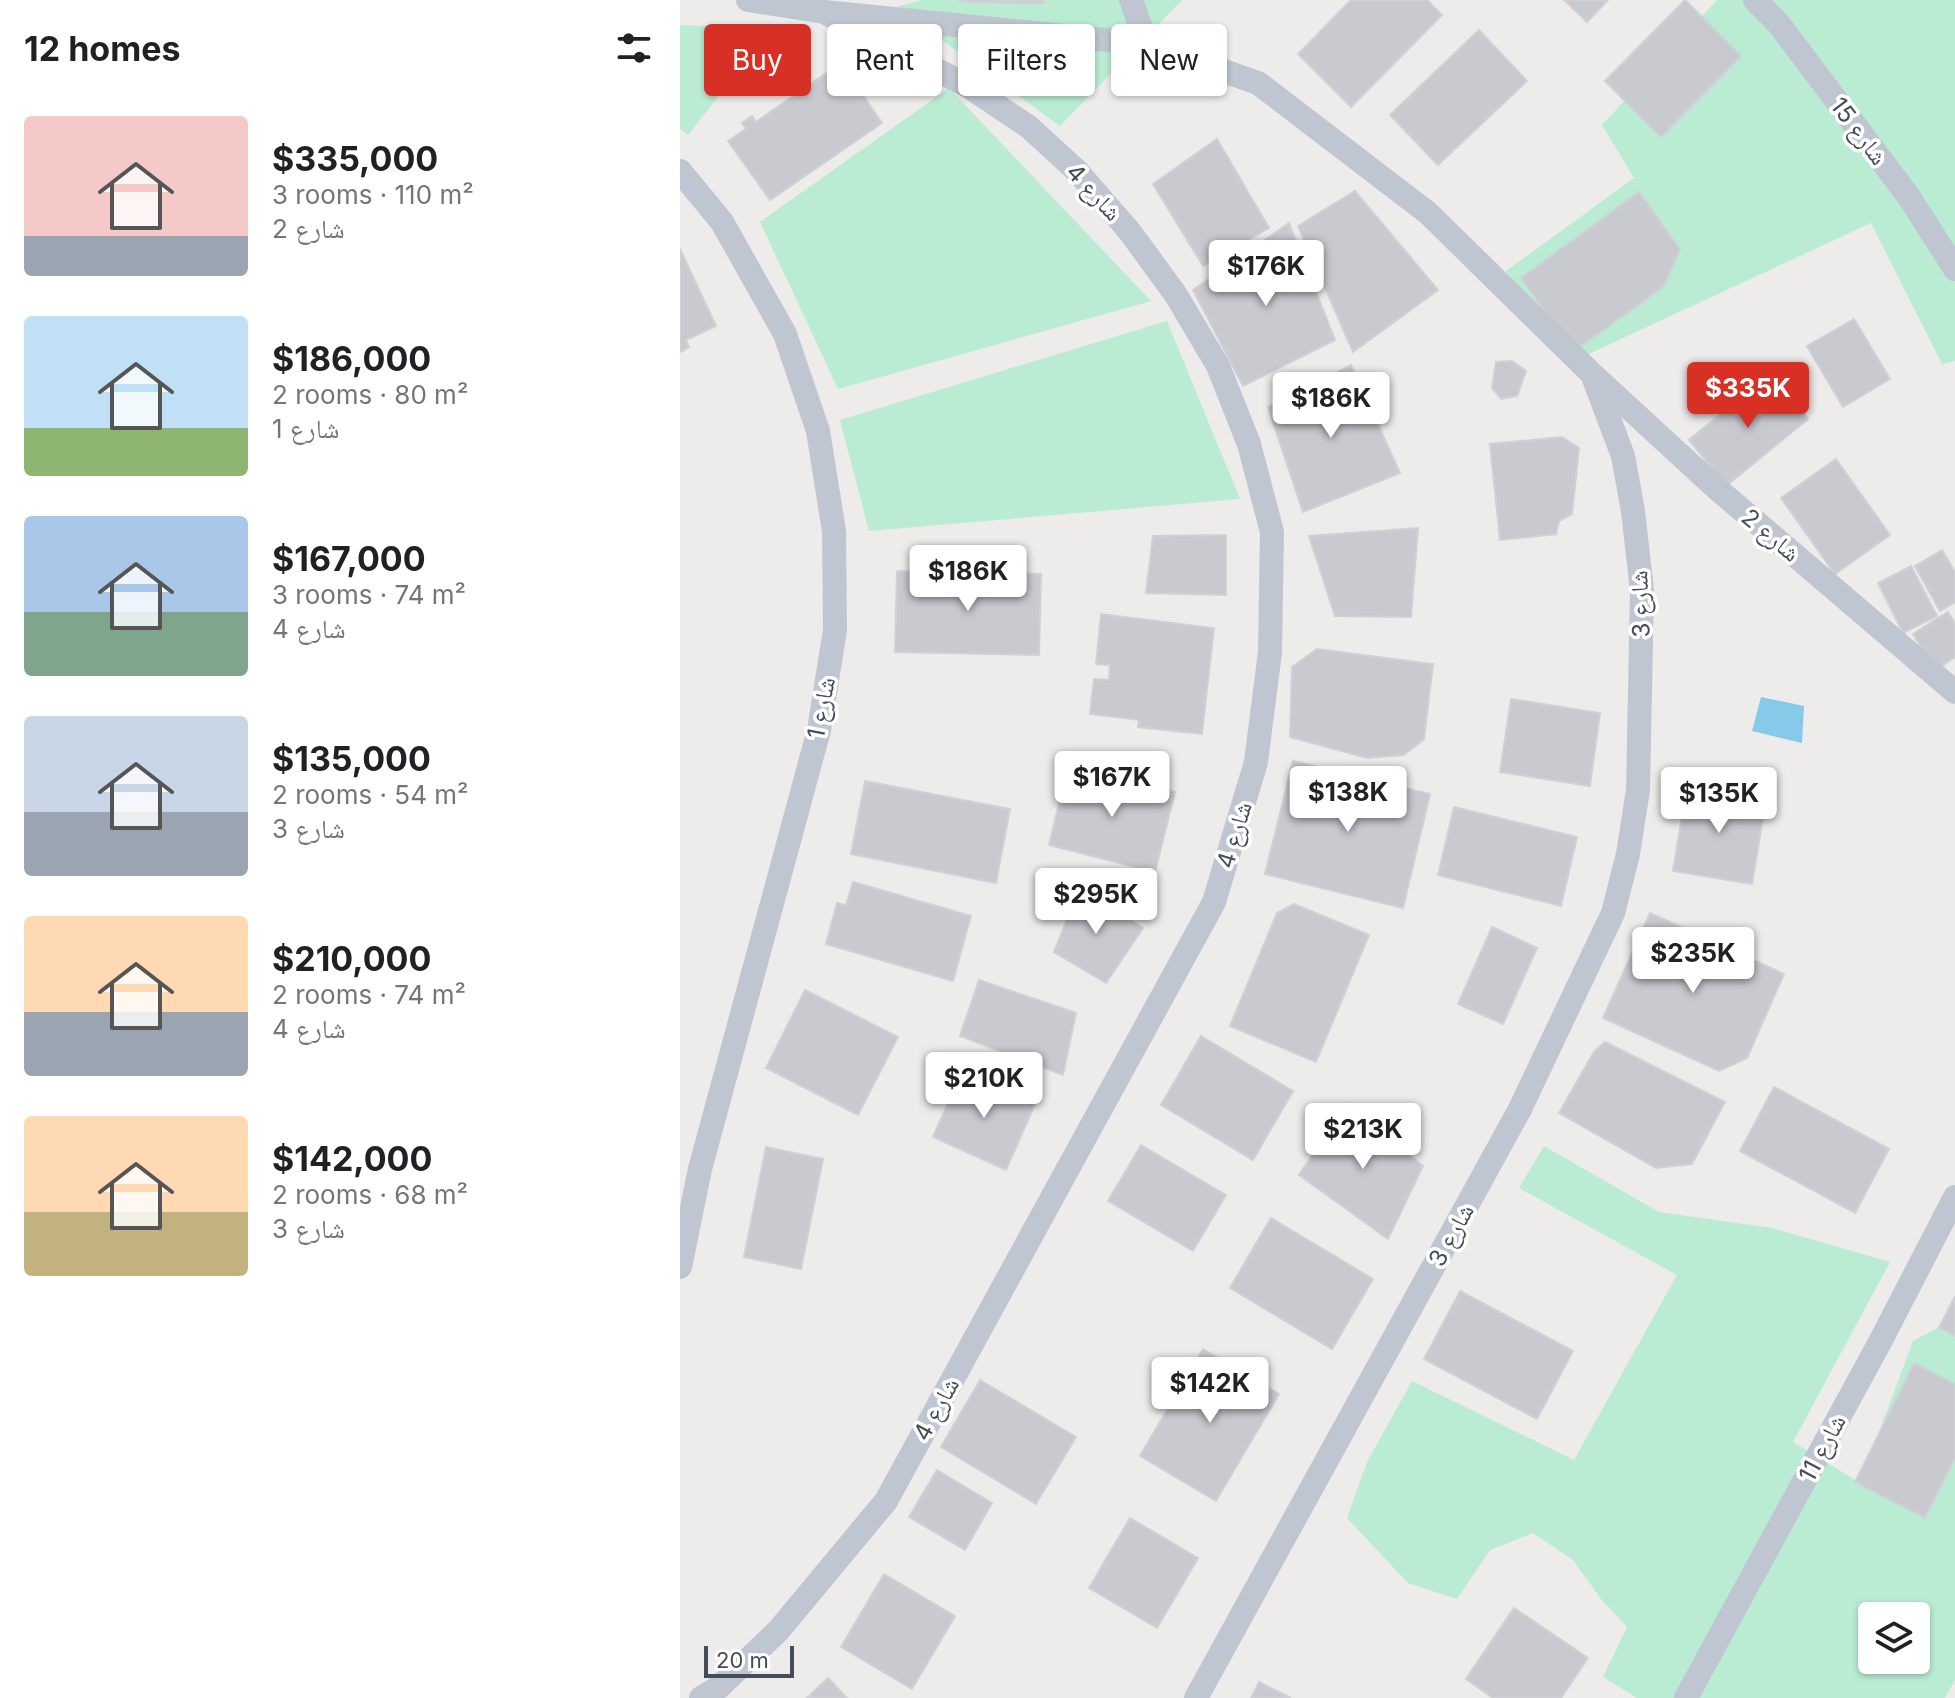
<!DOCTYPE html>
<meta charset="utf-8">
<style>
:root{--surface:#fff;--page:#f2f2f2;--text:#202124;--muted:#757577;--accent:#d93025}
body{margin:0;font-family:Inter,"Noto Naskh Arabic",sans-serif;background:var(--page);color:var(--text);height:100vh;display:flex;flex-direction:column;font-size:30px;white-space:nowrap}
*{box-sizing:border-box;margin:0}
p{font-size:26px;color:var(--muted)}
.icon{flex:none;width:44px;height:44px;fill:none;stroke:currentColor;stroke-width:2;stroke-linecap:round;stroke-linejoin:round}
.map{position:relative;flex:1;overflow:hidden}
.drawer{display:flex;flex-direction:column;background:var(--surface);width:680px}
.drawer>*{flex:none}
.banner{position:absolute;left:24px;top:24px;width:760px;height:72px;display:flex;gap:16px}
.controls{position:absolute;left:1178px;top:1602px;display:grid;gap:16px}
.controls a{display:grid;place-items:center;width:72px;height:72px;border-radius:8px;background:var(--surface);box-shadow:0 2px 6px #0004;font-size:40px}
.scale{position:absolute;left:24px;bottom:20px;width:90px;box-sizing:border-box;padding-left:8px;border:4px solid #444d58;border-top:0;font-size:22px;line-height:28px;white-space:nowrap;color:#444d58;-webkit-text-stroke:6px #fff;paint-order:stroke}
.price{position:absolute;translate:-50% -68px;padding:0 18px;border-radius:8px;background:#fff;color:#222;font-size:26px;line-height:52px;filter:drop-shadow(0 2px 4px #0008)}
.price::after{content:'';position:absolute;left:50%;top:48px;width:24px;height:18px;margin-left:-12px;background:inherit;clip-path:polygon(0 0,100% 0,50% 100%)}
.price.current{background:var(--accent);color:#fff}
ul{padding:0;list-style:none}
li{display:flex;align-items:center;gap:24px;height:200px;padding:0 24px}
li span{display:grid;place-items:center;flex:none;width:224px;height:160px;border-radius:8px;color:#555}
li>.icon{margin-inline-start:auto}
span .icon{width:96px;height:96px;fill:#fffc;stroke-width:1}
li b{font-size:34px}
h2{display:flex;justify-content:space-between;align-items:center;height:96px;padding:0 24px;font-size:34px}
.chip{padding:0 28px;border-radius:8px;background:var(--surface);box-shadow:0 2px 6px #0004;font-size:28px;line-height:72px}
.chip.current{background:var(--accent);color:#fff}
main{display:flex;flex:1;min-height:0}
.map>svg:first-child{display:block}
</style>
<main>
<section class="drawer">
<h2>12 homes<svg class="icon" aria-label="filters" viewBox="0 0 24 24"><path d="M4 7h16M4 17h16"/><circle cx="9" cy="7" r="2"/><circle cx="15" cy="17" r="2"/></svg></h2>
<ul>
<li><span style="background:linear-gradient(#f6c9c9 75%,#9aa5b1 0)"><svg class="icon" aria-label="home" viewBox="0 0 24 24"><path d="M3 11l9-7 9 7M6 9v11h12V9"/></svg></span><div><b>$335,000</b><p>3 rooms · 110 m²</p><p>شارع 2</p></div></li>
<li><span style="background:linear-gradient(#bfe0f5 70%,#8fb573 0)"><svg class="icon" aria-label="home" viewBox="0 0 24 24"><path d="M3 11l9-7 9 7M6 9v11h12V9"/></svg></span><div><b>$186,000</b><p>2 rooms · 80 m²</p><p>شارع 1</p></div></li>
<li><span style="background:linear-gradient(#a9c7e8 60%,#7fa58c 0)"><svg class="icon" aria-label="home" viewBox="0 0 24 24"><path d="M3 11l9-7 9 7M6 9v11h12V9"/></svg></span><div><b>$167,000</b><p>3 rooms · 74 m²</p><p>شارع 4</p></div></li>
<li><span style="background:linear-gradient(#c9d6e8 60%,#9aa5b1 0)"><svg class="icon" aria-label="home" viewBox="0 0 24 24"><path d="M3 11l9-7 9 7M6 9v11h12V9"/></svg></span><div><b>$135,000</b><p>2 rooms · 54 m²</p><p>شارع 3</p></div></li>
<li><span style="background:linear-gradient(#ffd9b3 60%,#9aa5b1 0)"><svg class="icon" aria-label="home" viewBox="0 0 24 24"><path d="M3 11l9-7 9 7M6 9v11h12V9"/></svg></span><div><b>$210,000</b><p>2 rooms · 74 m²</p><p>شارع 4</p></div></li>
<li><span style="background:linear-gradient(#ffd9b3 60%,#c2b280 0)"><svg class="icon" aria-label="home" viewBox="0 0 24 24"><path d="M3 11l9-7 9 7M6 9v11h12V9"/></svg></span><div><b>$142,000</b><p>2 rooms · 68 m²</p><p>شارع 3</p></div></li>
</ul>
</section>
<div class="map">
<svg width="1275" height="1698" viewBox="0 0 1275 1698">
<rect width="100%" height="100%" fill="#eeebeb"/>
<path fill="#b9ecd3" fill-rule="evenodd" d="M242,0H502L380,126L216,7Z
M1037,0H1275V361L1262,364L1191,223L887,364L826,271L954,178L922,125Z
M0,25L91,29L8,135L0,129Z
M269,88L471,301L158,389L80,222Z
M487,321L560,499L189,531L160,420Z
M864,1146L979,1212L1092,1228L1210,1262L1113,1442L1180,1483L1233,1341L1275,1319V1680L1265,1698H957L923,1677L947,1627L921,1599L893,1560L853,1533L810,1550L777,1599L728,1583L667,1518L687,1462L732,1381L894,1460L997,1275L839,1188ZM1192,1616H1236V1660H1192Z"/>
<path fill="#87c9e9" d="M1081,697L1124,706L1122,743L1072,731Z"/>
<path fill="#c8cad0" stroke="#cfd1d7" stroke-width="2" d="M278,0H364V3L286,2Z
M671,0H747L762,15L671,107L618,54Z
M884,0H928L907,22Z
M1005,0L1061,56L981,137L925,81Z
M799,30L847,81L758,165L710,115Z
M161,63L202,123L90,200L48,141L66,129L62,123L72,116L76,122Z
M537,139L589,228L523,266L473,184Z
M675,191L758,290L673,352L618,226Z
M959,192L1000,249L984,286L894,351L841,278Z
M609,223L655,340L563,386L513,290Z
M0,249L36,326L6,340L9,347L0,352Z
M1174,319L1210,379L1163,407L1127,346Z
M832,361L846,371L837,396L821,399L812,388L816,362Z
M671,365L720,473L623,512L588,407Z
M1091,373L1128,419L1046,486L1009,440Z
M882,437L899,448L892,514L879,521L876,534L820,540L810,444Z
M1156,459L1210,535L1155,574L1101,498Z
M738,528L731,617L655,616L629,536Z
M546,535V595L466,593L473,536Z
M1262,550L1275,572V602L1260,611L1235,566Z
M1231,566L1257,616L1223,633L1198,583Z
M217,571L361,574L359,655L215,652Z
M1268,612L1275,623V657L1256,670L1233,634Z
M421,614L534,628L522,734L458,727L459,720L410,714L414,679L429,680L430,665L416,664Z
M637,649L753,664L744,739L724,755L687,758L610,737L612,667Z
M831,699L920,713L910,786L820,772Z
M613,761L750,794L723,908L585,874Z
M388,766L495,792L475,872L369,845Z
M185,781L330,809L316,883L171,854Z
M1007,786L1086,800L1072,884L993,871Z
M774,807L897,837L881,906L758,875Z
M173,882L291,916L273,981L146,944L157,903L166,905Z
M400,886L463,928L426,983L374,952Z
M614,904L689,935L636,1062L550,1026L597,913Z
M970,913L1104,974L1067,1058L1039,1071L923,1018Z
M812,927L857,948L823,1024L778,1004Z
M299,980L396,1013L383,1075L280,1036Z
M125,990L218,1037L178,1115L86,1068Z
M521,1036L613,1091L573,1160L481,1105Z
M925,1042L1045,1102L1012,1164L976,1168L879,1113L914,1052Z
M282,1071L355,1104L326,1170L253,1137Z
M1094,1087L1209,1149L1175,1213L1060,1151Z
M666,1104L743,1166L708,1239L619,1175Z
M461,1145L546,1195L513,1251L428,1201Z
M86,1147L143,1159L121,1269L64,1257Z
M591,1218L693,1279L652,1349L550,1288Z
M780,1291L893,1351L857,1419L744,1359Z
M1275,1296V1336L1259,1328Z
M523,1349L599,1394L536,1501L460,1456Z
M1234,1363L1275,1384V1458L1245,1518L1175,1482Z
M300,1380L396,1437L356,1504L261,1447Z
M257,1470L312,1503L285,1550L229,1517Z
M450,1518L518,1558L477,1628L409,1588Z
M204,1574L275,1616L232,1689L161,1647Z
M834,1608L908,1658L881,1698H813L786,1679Z
M148,1678L167,1698H127Z
M579,1682L611,1698H571Z"/>
<g fill="none" stroke-linecap="round" stroke-linejoin="round">
<path stroke="#bfc6d1" stroke-width="24" d="M68,0L144,12L467,44L578,83L748,213L912,374L1035,487L1275,692
M451,0L467,44
M1075,0L1098,23L1229,197L1275,269
M0,171L42,222L105,334L138,431L154,531L155,630L139,730L20,1169L0,1267
M21,1698L39,1687L98,1631L206,1501L534,902L576,762L590,652L592,532L569,444L538,366L496,295L450,232L397,171L349,127L288,86L144,12
M516,1698L840,1109L933,913L948,854L958,790L962,591L953,511L943,456L914,379
M1006,1698L1200,1342L1275,1197"/>
</g>
<g text-anchor="middle" dominant-baseline="central" stroke-width="7" stroke-linejoin="round" paint-order="stroke">
<g font-size="24" fill="#444d58" stroke="#fff">
<text transform="translate(1179 131) rotate(53)">شارع 15</text>
<text transform="translate(414 192) rotate(47)">شارع 4</text>
<text transform="translate(1091 535) rotate(40)">شارع 2</text>
<text transform="translate(960 604) rotate(-92)">شارع 3</text>
<text transform="translate(141 708) rotate(-79)">شارع 1</text>
<text transform="translate(554 835) rotate(-73)">شارع 4</text>
<text transform="translate(771 1235) rotate(-61)">شارع 3</text>
<text transform="translate(256 1409) rotate(-61)">شارع 4</text>
<text transform="translate(1142 1448) rotate(-62)">شارع 11</text>
</g>
</g>
</svg>
<div class="controls">
<a><svg class="icon" aria-label="layers" viewBox="0 0 24 24"><path d="M12 4l9 5-9 5-9-5zM3 14l9 5 9-5"/></svg></a>
</div>
<div class="scale">20 m</div>
<b class="price" style="left:586px;top:308px">$176K</b>
<b class="price current" style="left:1068px;top:430px">$335K</b>
<b class="price" style="left:651px;top:440px">$186K</b>
<b class="price" style="left:288px;top:613px">$186K</b>
<b class="price" style="left:432px;top:819px">$167K</b>
<b class="price" style="left:668px;top:834px">$138K</b>
<b class="price" style="left:1039px;top:835px">$135K</b>
<b class="price" style="left:416px;top:936px">$295K</b>
<b class="price" style="left:1013px;top:995px">$235K</b>
<b class="price" style="left:304px;top:1120px">$210K</b>
<b class="price" style="left:683px;top:1171px">$213K</b>
<b class="price" style="left:530px;top:1425px">$142K</b>
<div class="banner">
<a class="chip current">Buy</a>
<a class="chip">Rent</a>
<a class="chip">Filters</a>
<a class="chip">New</a>
</div>
</div>
</main>
